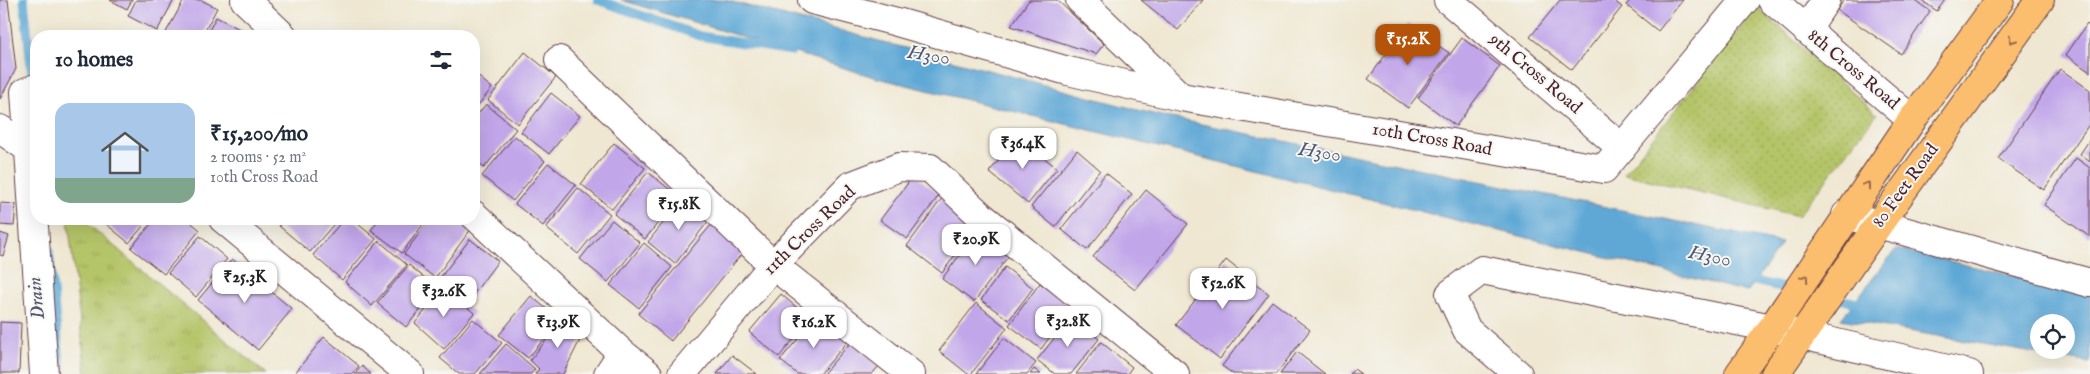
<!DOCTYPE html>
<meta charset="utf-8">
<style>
:root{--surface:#fff;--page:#f6f6f7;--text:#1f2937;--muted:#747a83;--line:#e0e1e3;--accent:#b45309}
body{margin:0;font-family:"IM FELL English",serif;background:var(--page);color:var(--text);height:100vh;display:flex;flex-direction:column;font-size:19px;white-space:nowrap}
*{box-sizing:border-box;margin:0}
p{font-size:16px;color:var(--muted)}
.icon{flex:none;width:28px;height:28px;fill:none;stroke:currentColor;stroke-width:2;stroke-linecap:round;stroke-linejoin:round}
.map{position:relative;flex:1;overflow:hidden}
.drawer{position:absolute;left:30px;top:30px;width:450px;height:195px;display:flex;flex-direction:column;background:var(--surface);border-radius:20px;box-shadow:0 5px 20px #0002}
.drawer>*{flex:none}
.tools{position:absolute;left:2030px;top:314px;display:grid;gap:10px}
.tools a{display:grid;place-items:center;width:45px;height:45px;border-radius:50%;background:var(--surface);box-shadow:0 5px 20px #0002;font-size:25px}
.price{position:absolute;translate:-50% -42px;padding:0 11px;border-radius:10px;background:#fff;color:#222;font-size:16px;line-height:32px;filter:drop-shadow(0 1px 2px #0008)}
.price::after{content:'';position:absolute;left:50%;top:30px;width:15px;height:11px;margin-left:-8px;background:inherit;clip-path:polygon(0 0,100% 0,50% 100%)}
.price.on{background:var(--accent);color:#fff}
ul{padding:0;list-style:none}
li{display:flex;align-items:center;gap:15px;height:125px;padding:0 25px}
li+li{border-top:1px solid var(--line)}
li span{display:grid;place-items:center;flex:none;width:140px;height:100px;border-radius:15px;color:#555}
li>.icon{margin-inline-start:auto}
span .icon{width:60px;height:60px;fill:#fffc;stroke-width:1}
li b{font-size:21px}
h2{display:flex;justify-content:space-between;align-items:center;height:60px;padding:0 25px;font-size:21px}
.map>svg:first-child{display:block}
</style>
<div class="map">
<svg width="2090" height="374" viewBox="0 0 2090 374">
<defs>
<pattern id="grass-tufts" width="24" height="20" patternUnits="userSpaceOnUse" patternTransform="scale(1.25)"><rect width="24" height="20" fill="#b4c467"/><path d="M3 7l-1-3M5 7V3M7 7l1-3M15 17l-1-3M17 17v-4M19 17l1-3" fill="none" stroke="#9ca85a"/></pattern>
<pattern id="park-dots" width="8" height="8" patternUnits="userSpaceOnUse" patternTransform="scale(1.25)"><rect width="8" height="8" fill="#b4c467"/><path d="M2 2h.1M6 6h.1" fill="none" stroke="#9ca85a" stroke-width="1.8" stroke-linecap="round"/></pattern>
</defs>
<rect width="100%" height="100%" fill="#f6f6f2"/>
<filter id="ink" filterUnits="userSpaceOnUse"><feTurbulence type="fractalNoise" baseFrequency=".02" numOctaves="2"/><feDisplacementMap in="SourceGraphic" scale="10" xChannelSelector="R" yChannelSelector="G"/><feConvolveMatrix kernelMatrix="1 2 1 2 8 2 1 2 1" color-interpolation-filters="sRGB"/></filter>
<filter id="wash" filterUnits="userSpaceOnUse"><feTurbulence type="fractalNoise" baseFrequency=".0096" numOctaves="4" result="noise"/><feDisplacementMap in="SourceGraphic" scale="20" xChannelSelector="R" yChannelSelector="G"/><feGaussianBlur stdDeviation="1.12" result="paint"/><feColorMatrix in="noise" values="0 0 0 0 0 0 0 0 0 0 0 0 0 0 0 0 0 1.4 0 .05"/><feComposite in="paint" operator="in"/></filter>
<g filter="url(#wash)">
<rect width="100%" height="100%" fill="#efe7d1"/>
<path fill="url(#grass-tufts)" stroke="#7f7249" d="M68,219H82L266,374H86Z"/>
<path fill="url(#park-dots)" stroke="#7f7249" d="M1757,7L1877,114L1798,216L1624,174Z"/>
<path fill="#5fa8d6" stroke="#546480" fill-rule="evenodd" d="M621,0H725L1157,115L1782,243L1748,292L874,77Z
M1896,249L2090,293V363L1841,319ZM2039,322H2066V350H2039Z"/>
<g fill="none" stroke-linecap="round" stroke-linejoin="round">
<path stroke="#5fa8d6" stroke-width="9" d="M24,0L33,85
M598,0L700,36L792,51
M49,250L61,374
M1746,279L1794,290
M1831,297L1865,305"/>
</g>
<g id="blocks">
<path fill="#c1a6e9" d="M0,0H8L16,69L0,99Z
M110,0H132L127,9Z
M136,0H174L157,31L128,16Z
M184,0H201L217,8L202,36H164Z
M1029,0H1057L1104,44L1096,54L1011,26Z
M1141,0H1203L1178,30Z
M1560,0H1613L1622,7L1572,70L1530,37Z
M1631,0H1683L1658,31L1626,5Z
M1844,0H1914L1930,11L1901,54L1837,10Z
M1921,0H1945L1937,11Z
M216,17L249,34L248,36H206Z
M1408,24L1449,53L1408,108L1368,79Z
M2087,24L2090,26V72L2066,55Z
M1462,38L1500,66L1456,126L1418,98Z
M525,52L556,77L518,124L488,100Z
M2060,69L2090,90V123L2044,190L1998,159Z
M474,73L492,88L474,110Z
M551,93L580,116L549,154L521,132Z
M486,104L516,129L484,168L474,159V119Z
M515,136L545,161L513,201L482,176Z
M1018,137L1057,168L1028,204L989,172Z
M2090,139V162L2080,154Z
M614,143L645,168L612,209L581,184Z
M1077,150L1100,170L1055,227L1031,207Z
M2076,158L2090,168V237L2044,205Z
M548,163L576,185L543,226L515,204Z
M648,172L679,197L645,239L614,214Z
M1106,173L1132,194L1087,250L1061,229Z
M914,175L940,194L907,239L880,220Z
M578,188L610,214L578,254L546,228Z
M1146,190L1188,224L1135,290L1093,257Z
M943,197L978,223L942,273L907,246Z
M683,198L710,219L675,264L648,242Z
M0,203L16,204L14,226L0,225Z
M100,219H149L129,243Z
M155,219H187L200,230L164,274L131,248Z
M285,219H338L310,252L279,226Z
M344,219H352L376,239L342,280L313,255Z
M379,219H427L402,253L371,230Z
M430,219H466L474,225L435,278L404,254Z
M612,220L640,243L608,282L580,259Z
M711,225L744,251L671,341L638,314Z
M978,230L1010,254L974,302L942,279Z
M0,233L9,236L3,256L0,255Z
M200,236L227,259L196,297L168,273Z
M470,239L498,261L469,300L440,278Z
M379,241L407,265L372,306L345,282Z
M644,243L672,267L639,308L610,285Z
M232,259L292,309L258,350L198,300Z
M1226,260L1269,294L1220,359L1176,325Z
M409,265L438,289L406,327L377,303Z
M1005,267L1033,288L1009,320L981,300Z
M1040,283L1072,307L1041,349L1009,325Z
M444,288L474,313L444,349L415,323Z
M781,294L810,319L779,357L749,332Z
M531,296L560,320L528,358L499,335Z
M1272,301L1310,330L1276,374H1233L1222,366Z
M976,303L1007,328L971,374H968L939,351Z
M565,317L584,332L563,374H535L539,369L530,360Z
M817,317L847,342L820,374H797L780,360Z
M1071,317L1099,339L1071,374H1055L1037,360Z
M473,319L502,343L475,374H459L440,358Z
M0,322L21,323L19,373H0Z
M324,337L359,366L352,374H294Z
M1004,338L1036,363L1027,374H976Z
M851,342L879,366L872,374H823Z
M1101,342L1132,367L1127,374H1076Z
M506,344L535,369L531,374H480Z
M1297,352L1325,374H1280Z
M732,355L757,374H717Z
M362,366L371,374H355Z
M1034,369L1041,374H1030Z
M1354,369L1361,374H1350Z"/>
</g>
</g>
<g filter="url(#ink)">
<use href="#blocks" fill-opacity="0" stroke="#633d44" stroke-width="1"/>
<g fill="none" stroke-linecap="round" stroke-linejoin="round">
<g stroke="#633d44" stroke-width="30">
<path id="minor" d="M245,0L283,36
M812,0L897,22L1068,71L1181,97
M1080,0L1181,97L1604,169L1745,0
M1448,0L1622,148
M1772,0L1912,120
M1806,30L1826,0
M559,60L773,265L911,374
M36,88L25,92L44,374
M0,129L29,149
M474,215L622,353L648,374
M1846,215L2090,283
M223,219L410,374
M608,374L622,353
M682,374L773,265L850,186L899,167L930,168L980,215L1175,374
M1518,374L1467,330L1450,294L1482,270L1772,328L1969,374"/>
</g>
<g stroke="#633d44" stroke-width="30">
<path id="major" d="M1739,374L1772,328L1912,120L2000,0
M1775,374L1878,225L2040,0"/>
</g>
<use href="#minor" stroke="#fff" stroke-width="28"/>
<use href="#major" stroke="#fbbd6e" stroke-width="28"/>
</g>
<defs><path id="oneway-chevron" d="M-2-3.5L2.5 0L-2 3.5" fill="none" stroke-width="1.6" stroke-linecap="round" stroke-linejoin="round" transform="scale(1.25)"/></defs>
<g stroke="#9a6649">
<use href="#oneway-chevron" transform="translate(2012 40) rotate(126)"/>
<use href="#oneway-chevron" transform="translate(1867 185) rotate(-56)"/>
<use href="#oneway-chevron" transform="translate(1805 278) rotate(-56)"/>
</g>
</g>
<g text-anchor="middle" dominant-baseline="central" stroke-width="4" stroke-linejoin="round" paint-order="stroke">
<g font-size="18" fill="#4a1f2b" stroke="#f6f6f2">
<text transform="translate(1853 70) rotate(40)">8th Cross Road</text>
<text transform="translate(1535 74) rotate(40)">9th Cross Road</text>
<text transform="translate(1432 140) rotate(10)">10th Cross Road</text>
<text transform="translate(1906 186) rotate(-54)">80 Feet Road</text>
<text transform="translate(810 231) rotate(-44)">11th Cross Road</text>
</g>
<g font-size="19" font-style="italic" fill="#52566f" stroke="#f6f6f2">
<text transform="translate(929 56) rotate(9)">H300</text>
<text transform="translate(1320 153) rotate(9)">H300</text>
<text transform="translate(1710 257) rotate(12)">H300</text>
<text transform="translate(37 298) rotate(-96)">Drain</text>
</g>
</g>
</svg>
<div class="tools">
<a><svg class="icon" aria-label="locate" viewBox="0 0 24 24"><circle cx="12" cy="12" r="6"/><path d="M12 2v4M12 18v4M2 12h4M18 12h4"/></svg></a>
</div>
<b class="price on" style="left:1408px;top:66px">₹15.2K</b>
<b class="price" style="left:1023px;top:170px">₹36.4K</b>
<b class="price" style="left:679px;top:231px">₹15.8K</b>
<b class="price" style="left:976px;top:266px">₹20.9K</b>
<b class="price" style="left:245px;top:304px">₹25.3K</b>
<b class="price" style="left:1223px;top:310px">₹52.6K</b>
<b class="price" style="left:444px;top:318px">₹32.6K</b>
<b class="price" style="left:1068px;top:348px">₹32.8K</b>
<b class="price" style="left:558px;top:349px">₹13.9K</b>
<b class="price" style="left:814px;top:349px">₹16.2K</b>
<section class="drawer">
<h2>10 homes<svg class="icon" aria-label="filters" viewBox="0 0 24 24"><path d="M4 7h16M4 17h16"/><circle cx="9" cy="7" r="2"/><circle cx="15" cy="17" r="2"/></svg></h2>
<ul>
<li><span style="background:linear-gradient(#a9c7e8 75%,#7fa58c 0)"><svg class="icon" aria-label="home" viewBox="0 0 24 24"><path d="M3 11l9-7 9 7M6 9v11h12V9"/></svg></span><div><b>₹15,200/mo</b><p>2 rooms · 52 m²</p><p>10th Cross Road</p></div></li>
</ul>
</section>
</div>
